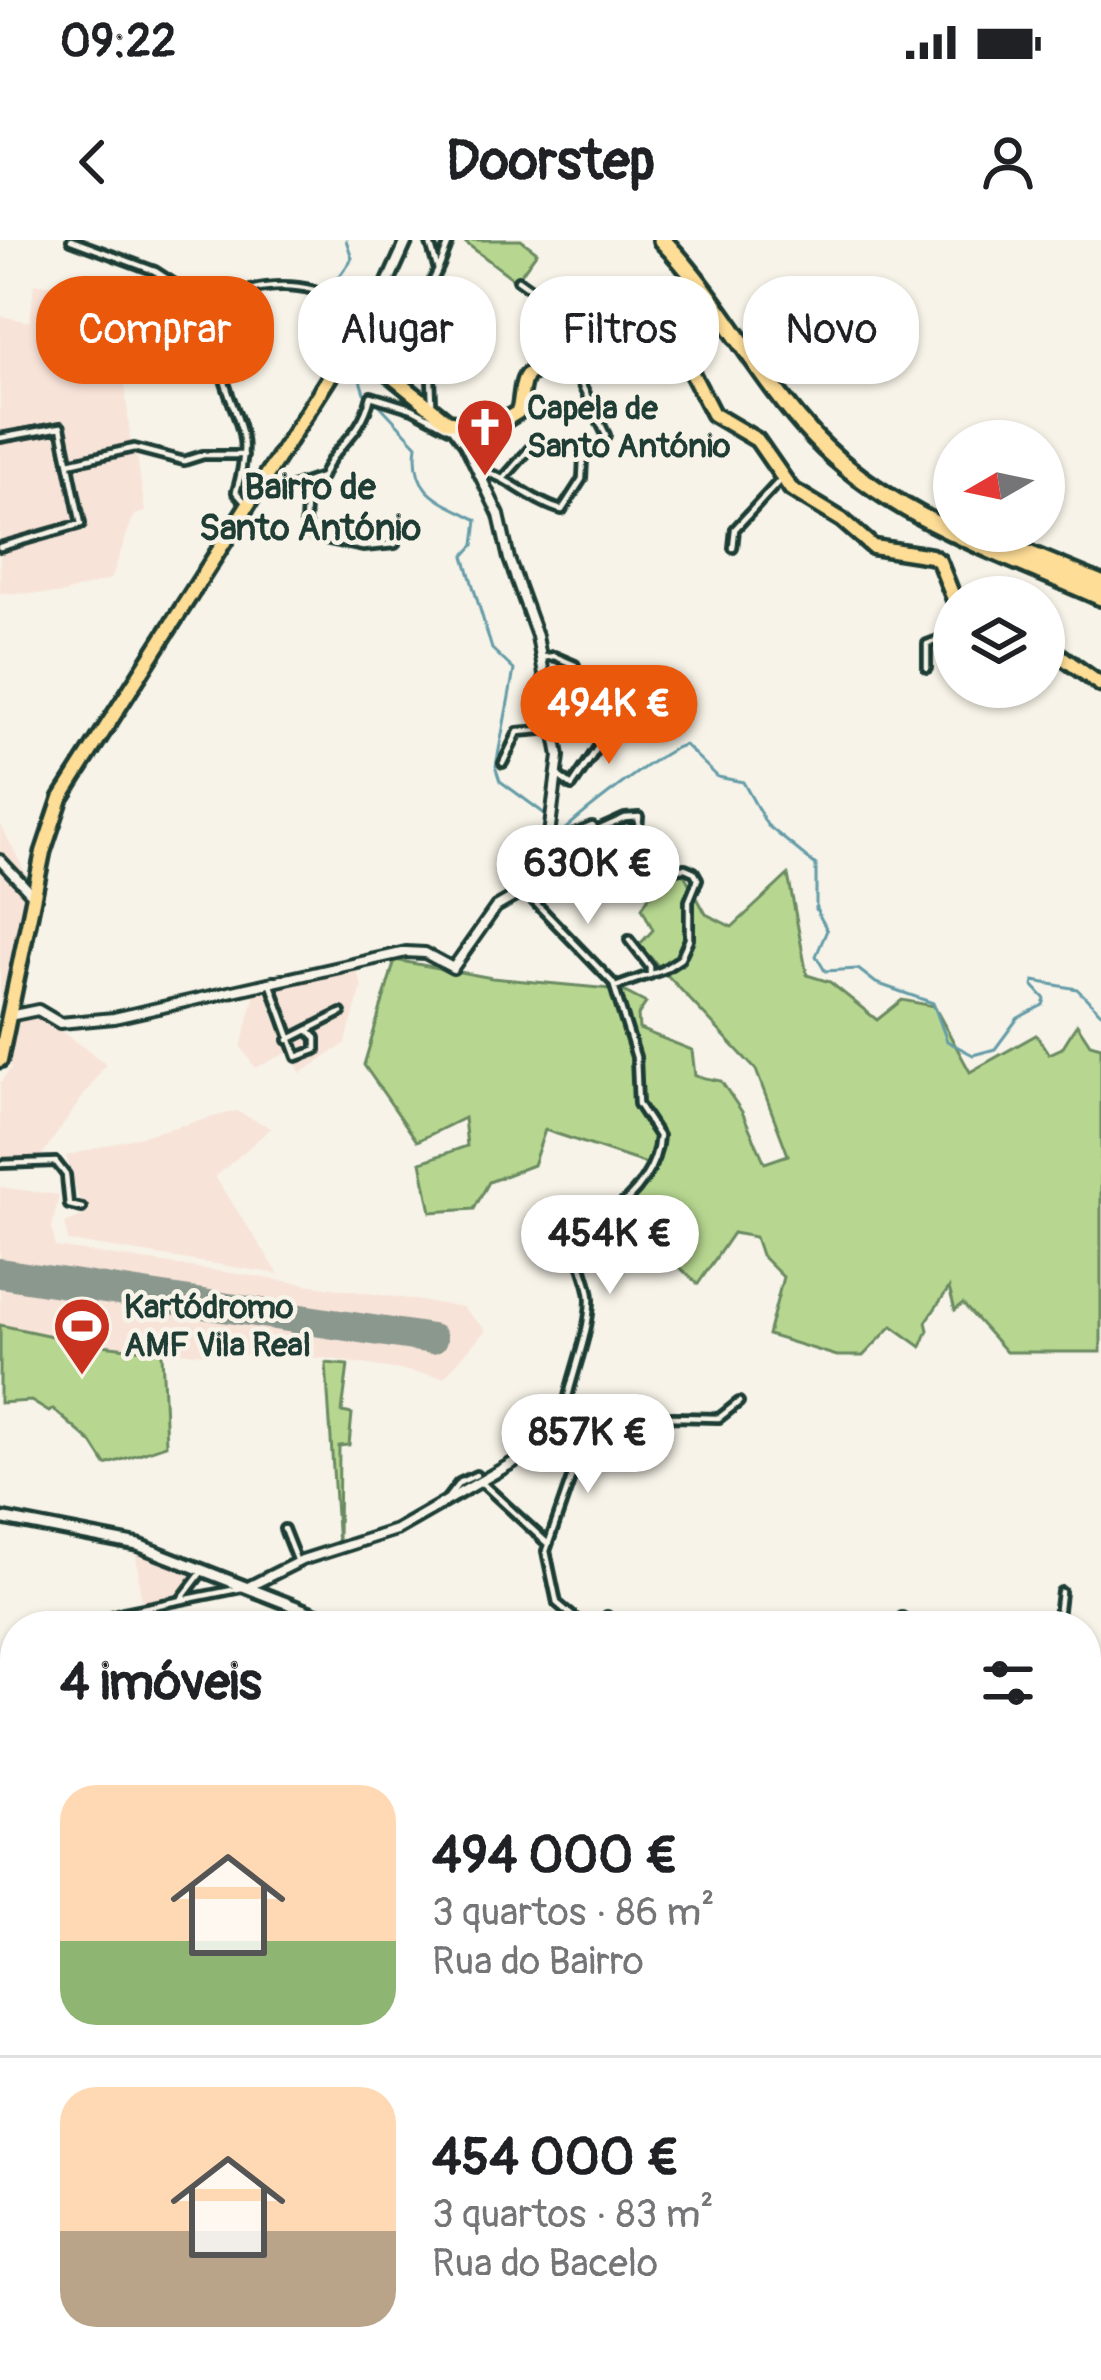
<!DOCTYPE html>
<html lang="pt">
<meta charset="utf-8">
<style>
:root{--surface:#fff;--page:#f2f2f2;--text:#202124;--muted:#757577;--line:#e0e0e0;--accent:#ea580c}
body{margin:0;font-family:Pangolin,sans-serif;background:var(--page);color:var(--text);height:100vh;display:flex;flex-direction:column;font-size:45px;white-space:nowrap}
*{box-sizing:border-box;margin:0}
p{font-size:39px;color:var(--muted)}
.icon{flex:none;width:66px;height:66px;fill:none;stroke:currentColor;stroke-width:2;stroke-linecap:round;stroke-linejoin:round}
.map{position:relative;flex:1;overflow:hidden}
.sheet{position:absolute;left:0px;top:1371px;width:1101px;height:771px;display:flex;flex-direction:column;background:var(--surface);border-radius:48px 48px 0 0;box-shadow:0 3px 9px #0004}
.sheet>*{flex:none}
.guide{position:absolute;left:36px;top:36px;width:1029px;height:108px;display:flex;gap:24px}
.needle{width:78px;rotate:261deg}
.buttons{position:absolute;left:933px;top:180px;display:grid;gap:24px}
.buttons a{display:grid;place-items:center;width:132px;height:132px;border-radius:50%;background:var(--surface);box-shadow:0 3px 9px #0004;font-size:60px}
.price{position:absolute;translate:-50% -102px;padding:0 27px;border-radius:42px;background:#fff;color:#222;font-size:39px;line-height:78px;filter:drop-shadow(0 3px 6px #0008)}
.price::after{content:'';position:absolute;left:50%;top:72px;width:36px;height:27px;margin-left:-18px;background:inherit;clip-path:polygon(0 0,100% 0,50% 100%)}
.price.active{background:var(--accent);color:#fff}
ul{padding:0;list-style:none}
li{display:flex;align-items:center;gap:36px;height:300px;padding:0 60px}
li+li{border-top:3px solid var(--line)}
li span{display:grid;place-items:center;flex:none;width:336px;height:240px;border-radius:36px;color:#555}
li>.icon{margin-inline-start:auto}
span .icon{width:144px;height:144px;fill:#fffc;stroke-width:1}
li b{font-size:51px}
h2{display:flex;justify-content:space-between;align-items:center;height:144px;padding:0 60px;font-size:51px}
.tag{padding:0 42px;border-radius:48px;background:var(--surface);box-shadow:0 3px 9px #0004;font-size:42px;line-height:108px}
.tag.active{background:var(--accent);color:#fff}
.status{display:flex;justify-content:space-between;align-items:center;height:84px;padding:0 60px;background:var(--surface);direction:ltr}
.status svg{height:33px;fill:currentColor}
header{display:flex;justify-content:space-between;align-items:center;height:156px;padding:0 60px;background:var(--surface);font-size:54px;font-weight:700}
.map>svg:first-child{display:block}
</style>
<div class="status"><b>09:22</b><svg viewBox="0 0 49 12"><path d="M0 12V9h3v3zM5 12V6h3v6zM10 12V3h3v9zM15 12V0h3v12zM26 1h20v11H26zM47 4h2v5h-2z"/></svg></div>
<header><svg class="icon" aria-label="back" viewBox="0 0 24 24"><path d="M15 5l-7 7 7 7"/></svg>Doorstep<svg class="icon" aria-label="person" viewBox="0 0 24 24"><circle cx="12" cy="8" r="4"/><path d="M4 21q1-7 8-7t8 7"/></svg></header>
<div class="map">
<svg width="1101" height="2140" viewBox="0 0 1101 2140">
<rect width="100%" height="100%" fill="#f7f3e8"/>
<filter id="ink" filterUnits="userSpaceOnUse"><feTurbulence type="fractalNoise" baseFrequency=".00833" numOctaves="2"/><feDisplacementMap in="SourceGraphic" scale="24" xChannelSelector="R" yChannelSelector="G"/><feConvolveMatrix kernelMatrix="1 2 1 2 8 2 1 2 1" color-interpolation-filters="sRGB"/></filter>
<g filter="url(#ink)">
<path fill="#f8e3d8" d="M84,41L137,51L126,83L141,92L144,109L140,119L127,130L125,142L131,208H136L145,272L134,275L111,339L60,354L0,353V76L30,82L34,43L82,50Z
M0,583L27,636L35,638L0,808Z
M356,728L362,747L345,804L301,833L289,812L255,828L241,807L255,754Z
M36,772L106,824L39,919L0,921V843L11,828L6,814L12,780Z
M236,871L271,888L215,937L279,1034L68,1001L65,983L84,975L66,916Z
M0,947L59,955L52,987L55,1007L462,1067L486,1090L444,1137L324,1118L162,1112L85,1103L0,1085Z
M135,1306L188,1326L191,1339L183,1354L142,1366Z"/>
<path fill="#b7d790" stroke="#6b8a62" stroke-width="3" d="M469,0H521L537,12L516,41L466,3Z
M681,629L706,674L732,687L788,635L807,735L830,742L877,780L902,760L934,766L970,832L1036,795L1049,814L1062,808L1077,784L1090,804L1101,807V1112H1006L963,1064L955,1070L949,1048L926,1082L928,1090L921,1107L892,1086L863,1116H837L768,1095L783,1037L761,1015L755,997L733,993L698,1044L633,985L617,994L591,990L608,979L656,927L545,890L533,925L489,942L474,969L431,972L421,922L467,906L464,878L417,901L364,825L395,720L492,738L621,750L646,763L638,775L639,789L692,810L695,836L721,841L742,872L765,923L788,915L756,830L639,705L653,690L642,668L661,636Z
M0,1085L85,1103L162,1112L166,1205L106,1225L92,1203L53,1169L49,1172L31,1161L0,1163Z
M326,1123L348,1125L342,1172L352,1174L349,1205L339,1206L338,1306Z"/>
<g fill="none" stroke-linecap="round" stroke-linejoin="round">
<path stroke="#659ca8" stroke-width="3" d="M335,117C289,87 335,47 352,18L346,0
M345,118L355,124L364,153
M374,159L417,205C410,256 443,261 477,280L474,305L464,316L492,409L514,430L496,526
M496,529L500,541L545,574L546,597
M555,599C572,581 665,507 685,505L718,537L743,542L767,585L816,625V669L827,690L816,716L825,731L858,729L876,743L933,763L947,801L973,815L995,809L1018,778L1043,765L1045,759L1033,746L1034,741L1077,749L1101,773"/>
<path stroke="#8b988e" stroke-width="30" d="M0,1033L432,1099"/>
<g stroke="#1f3d34" stroke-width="14">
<path id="minor" d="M71,0L155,31L209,66C216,84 215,104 220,123C232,182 256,186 236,252L244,261
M429,0L438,30L413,80L429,92L432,162
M439,28L450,0
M518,40L549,62
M234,56L236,76L252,80
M209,66C248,44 300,37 339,61L355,92
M537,126L529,103L538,77L565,43
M0,198L61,187L81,284L0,307
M69,223L134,208L184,221L203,215H244
M478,229L490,217L494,192
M479,230C507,236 534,263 562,270L582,239L583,218L602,205L606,195L571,123
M503,239L533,205
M268,242L283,250L322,237C334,204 360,200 371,156L413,169L449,188
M307,245L305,284L314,297L363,307L395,304
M733,308L735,289L782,238
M541,418L554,416L575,425
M927,428V404L954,394
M503,523L518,492L553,489
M557,535L572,546L600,504L620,436
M593,597L602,607L638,589L639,577L625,578L596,591
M601,607L611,626L622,633L685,628L694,632L698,639L689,661V699L680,719L663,730L615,747
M526,653L613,743L636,817L638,864L659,896C657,931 632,959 604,979C597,985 587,988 583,997C572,1019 591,1039 590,1061C589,1094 574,1129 567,1161L579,1179L577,1221L546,1311L557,1363L584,1386
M629,700L650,727V735
M271,745L297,817L316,810V798L308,790
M288,800L341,773
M0,924L56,922L66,935L69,965L82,968
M578,1199L632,1194L672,1177L719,1178L739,1162
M481,1242L547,1303
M446,1260L459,1243L476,1235
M284,1289L297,1322
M182,1358L201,1333
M902,1377L911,1386
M84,1386L123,1372L242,1348
M604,1386L607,1376
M1057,1386L1061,1352
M1086,1545L1101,1529
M1086,1649L1101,1651
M0,1830L14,1822L1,1796
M0,2022L15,2019"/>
</g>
<g stroke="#1f3d34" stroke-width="16">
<path id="tertiary" d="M0,620L31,653
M9,776L38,770L60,783L114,778L406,712L425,713L453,728L496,667L548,637L595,595L592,588L558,602L549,595L559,516L537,396L509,319L499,275L465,204L449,183
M248,1347L302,1320L396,1290L542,1206L578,1199"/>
</g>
<g stroke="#1f3d34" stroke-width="18">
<path id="secondary" d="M343,113L388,42L407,0
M0,1278L138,1305L345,1386
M1086,1468L1101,1482"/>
</g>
<g stroke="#1f3d34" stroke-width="21">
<path id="primary" d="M1044,404L1101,445
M0,820L43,612L61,558L346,111L363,113L447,181L489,190L518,172C522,161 520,144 527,135C533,128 653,98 666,100L682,114L713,174L757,200L791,249L842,280L873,307L931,316L939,321L954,359"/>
</g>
<g stroke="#1f3d34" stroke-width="24">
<path id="motorway" d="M662,0C720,60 757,136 814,197C889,277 1003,313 1101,357
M1016,309L1101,344
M0,1434L12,1476
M0,1466L15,1544
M74,2127L75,2140"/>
</g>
<use href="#minor" stroke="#f7f3e8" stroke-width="4.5"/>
<use href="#tertiary" stroke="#f7f3e8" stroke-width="8"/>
<use href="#secondary" stroke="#f7f3e8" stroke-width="9"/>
<use href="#primary" stroke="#fedd96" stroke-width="12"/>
<use href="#motorway" stroke="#fedd96" stroke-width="15"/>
<g stroke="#1f3d34" stroke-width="14" stroke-linecap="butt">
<path id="minor-bridge" d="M0,1496L15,1493"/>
</g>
<use href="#minor-bridge" stroke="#f7f3e8" stroke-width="4.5"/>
</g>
</g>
<defs>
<g id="church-pin" transform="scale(3)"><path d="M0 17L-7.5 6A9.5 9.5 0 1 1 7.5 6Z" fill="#c8321e" stroke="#f7f3e8"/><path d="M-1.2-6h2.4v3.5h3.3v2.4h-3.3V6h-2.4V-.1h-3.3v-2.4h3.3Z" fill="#fff"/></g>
<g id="stadium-pin" transform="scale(3)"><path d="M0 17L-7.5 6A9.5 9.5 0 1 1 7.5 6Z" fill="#c8321e" stroke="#f7f3e8"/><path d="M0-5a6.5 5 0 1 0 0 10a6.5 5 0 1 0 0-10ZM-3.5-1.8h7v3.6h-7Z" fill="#fff"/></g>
</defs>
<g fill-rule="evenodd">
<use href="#church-pin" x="485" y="187"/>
<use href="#stadium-pin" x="82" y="1086"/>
</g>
<g text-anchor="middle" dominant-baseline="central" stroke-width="9" stroke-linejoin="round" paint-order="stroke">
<g font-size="33" font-weight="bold" fill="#1f3d34" stroke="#f7f3e8" text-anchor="start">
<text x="527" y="168">Capela de<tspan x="527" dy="38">Santo António</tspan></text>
<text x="124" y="1067">Kartódromo<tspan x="124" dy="38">AMF Vila Real</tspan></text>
</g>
<g font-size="36" font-weight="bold" fill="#1f3d34" stroke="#f7f3e8">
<text x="310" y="247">Bairro de<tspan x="310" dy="41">Santo António</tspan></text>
</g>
</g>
</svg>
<div class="buttons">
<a><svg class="needle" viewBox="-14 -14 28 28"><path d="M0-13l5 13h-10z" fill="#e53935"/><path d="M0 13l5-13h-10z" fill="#757577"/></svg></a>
<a><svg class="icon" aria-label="layers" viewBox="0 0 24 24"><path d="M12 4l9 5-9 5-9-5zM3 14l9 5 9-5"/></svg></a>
</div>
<b class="price active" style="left:609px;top:527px">494K €</b>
<b class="price" style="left:588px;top:687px">630K €</b>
<b class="price" style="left:610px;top:1057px">454K €</b>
<b class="price" style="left:588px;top:1256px">857K €</b>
<div class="guide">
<a class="tag active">Comprar</a>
<a class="tag">Alugar</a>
<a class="tag">Filtros</a>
<a class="tag">Novo</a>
</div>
<section class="sheet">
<h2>4 imóveis<svg class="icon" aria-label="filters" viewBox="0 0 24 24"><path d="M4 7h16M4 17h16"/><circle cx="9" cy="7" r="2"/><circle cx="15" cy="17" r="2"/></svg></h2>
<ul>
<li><span style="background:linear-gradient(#ffd9b3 65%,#8fb573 0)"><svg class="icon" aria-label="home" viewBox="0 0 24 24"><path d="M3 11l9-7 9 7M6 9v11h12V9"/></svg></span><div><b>494 000 €</b><p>3 quartos · 86 m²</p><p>Rua do Bairro</p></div></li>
<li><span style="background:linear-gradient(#ffd9b3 60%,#b9a48a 0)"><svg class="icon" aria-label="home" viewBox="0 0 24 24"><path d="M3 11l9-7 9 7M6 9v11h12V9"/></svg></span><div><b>454 000 €</b><p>3 quartos · 83 m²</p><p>Rua do Bacelo</p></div></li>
</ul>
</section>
</div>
